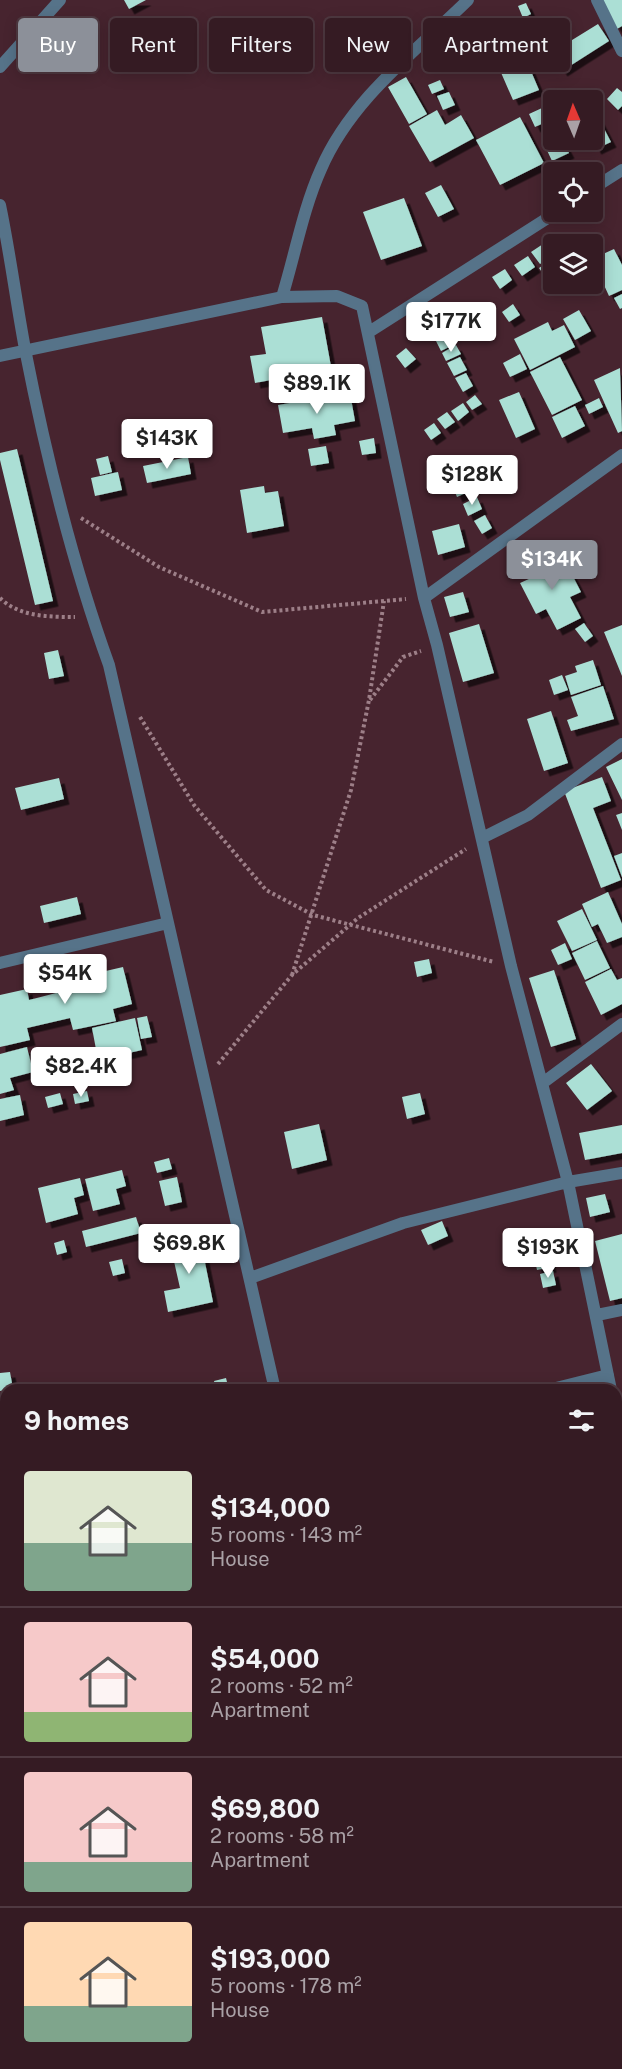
<!DOCTYPE html>
<meta charset="utf-8">
<style>
:root{--surface:#351b23;--page:#402830;--text:#f1f3f6;--muted:#aaa1a6;--line:#4f3941;--accent:#8c9099}
body{margin:0;font-family:"Public Sans",sans-serif;background:var(--page);color:var(--text);height:100vh;display:flex;flex-direction:column;font-size:22px;white-space:nowrap}
*{box-sizing:border-box;margin:0}
p{font-size:20px;color:var(--muted)}
.icon{flex:none;width:33px;height:33px;fill:none;stroke:currentColor;stroke-width:2;stroke-linecap:round;stroke-linejoin:round}
.map{position:relative;flex:1;overflow:hidden}
.details{position:absolute;left:0px;top:1384px;width:622px;height:686px;display:flex;flex-direction:column;background:var(--surface);border-radius:18px 18px 0 0;box-shadow:0 3px 15px #0003,0 0 0 2px var(--line)}
.details>*{flex:none}
.banner{position:absolute;left:18px;top:18px;width:586px;height:54px;display:flex;gap:12px}
.needle{width:39px;rotate:358deg}
.controls{position:absolute;left:543px;top:90px;display:grid;gap:12px}
.controls a{display:grid;place-items:center;width:60px;height:60px;border-radius:6px;background:var(--surface);box-shadow:0 3px 15px #0003,0 0 0 2px var(--line);font-size:30px}
.price{position:absolute;translate:-50% -51px;padding:0 14px;border-radius:6px;background:#fff;color:#222;font-size:20px;line-height:39px;filter:drop-shadow(0 2px 3px #0008)}
.price::after{content:'';position:absolute;left:50%;top:36px;width:18px;height:14px;margin-left:-9px;background:inherit;clip-path:polygon(0 0,100% 0,50% 100%)}
.price.selected{background:var(--accent);color:#fff}
ul{padding:0;list-style:none}
li{display:flex;align-items:center;gap:18px;height:150px;padding:0 24px}
li+li{border-top:2px solid var(--line)}
li span{display:grid;place-items:center;flex:none;width:168px;height:120px;border-radius:6px;color:#555}
li>.icon{margin-inline-start:auto}
span .icon{width:72px;height:72px;fill:#fffc;stroke-width:1}
li b{font-size:26px}
h2{display:flex;justify-content:space-between;align-items:center;height:72px;padding:0 24px;font-size:26px}
.tag{padding:0 21px;border-radius:6px;background:var(--surface);box-shadow:0 3px 15px #0003,0 0 0 2px var(--line);font-size:21px;line-height:54px}
.tag.selected{background:var(--accent);color:#fff}
.map>svg:first-child{display:block}
</style>
<div class="map">
<svg width="622" height="2069" viewBox="0 0 622 2069">
<defs>
<filter id="shadow"><feDropShadow dx="5.5" dy="5.5" stdDeviation="0" flood-color="#0009"/></filter>
</defs>
<rect width="100%" height="100%" fill="#47242f"/>
<path fill="#abdfd5" filter="url(#shadow)" d="M124,0H146L129,9Z
M602,0H622V26L617,29Z
M526,3L531,14L523,18L518,6Z
M535,19L544,41L528,47L519,25Z
M598,24L609,41L562,71L551,53Z
M519,30L527,49L510,56L502,38Z
M525,57L539,90L513,100L499,68Z
M406,77L427,114L409,124L388,87Z
M440,80L444,89L432,94L428,85Z
M617,88L622,92V106L618,110L607,99Z
M449,92L455,105L443,110L437,96Z
M554,102V119L549,121L543,107Z
M542,108L548,121L535,127L529,114Z
M437,110L445,125L461,115L474,138L430,162L409,126Z
M520,117L544,163L500,185L476,140Z
M599,119L611,142L596,149L591,140L592,123Z
M559,140H562L569,153L552,161L545,146Z
M441,185L454,209L438,217L425,193Z
M404,198L422,246L381,260L363,212Z
M552,238L557,244H554V255L540,264L531,252Z
M614,249L622,265V290L609,296L592,259Z
M528,256L535,267L522,276L514,265Z
M554,258V273L546,278L539,268Z
M505,269L512,280L500,289L492,277Z
M622,294V308L620,309L614,298Z
M513,304L520,315L509,322L502,312Z
M579,310L591,331L575,340L563,319Z
M322,317L332,372L324,373L327,392L275,401L271,380L255,383L250,356L266,354L261,327Z
M548,322L552,331L564,325L575,347L530,370L514,339Z
M448,335L453,345L441,351L436,341Z
M456,345L461,354L446,361L442,353Z
M406,348L416,359L405,368L396,356Z
M520,354L527,369L510,377L503,363Z
M460,357L467,370L454,376L447,363Z
M560,357L582,400L552,415L530,372Z
M620,368L622,431L618,433L594,380Z
M466,373L473,386L463,392L455,378Z
M519,392L535,429L516,438L499,400Z
M350,393L355,421L334,425L336,435L314,439L312,428L283,433L278,405Z
M475,395L482,404L472,410L466,402Z
M599,398L603,407L589,414L585,405Z
M463,403L469,412L458,421L451,411Z
M575,406L585,426L562,438L552,417Z
M447,412L455,422L445,429L437,419Z
M434,423L441,433L431,440L424,430Z
M374,438L376,453L362,455L359,441Z
M326,446L329,463L311,466L308,449Z
M17,449L53,601L35,605L0,460V453Z
M108,456L112,472L100,475L96,459Z
M188,457L191,474L147,483L143,466Z
M118,472L122,490L95,496L91,478Z
M468,475L474,489L457,497L451,482Z
M264,486L265,493L278,491L284,526L247,533L240,490Z
M477,497L482,509L468,516L463,504Z
M485,515L492,528L482,534L474,521Z
M459,524L465,547L438,555L432,531Z
M549,554L555,566L565,561L581,592L570,597L581,618L557,630L546,609L536,614L520,583L531,578L524,565Z
M578 566a7 7 0 1 1 14 0a7 7 0 1 1-14 0Z
M463,592L469,612L450,617L444,597Z
M584,623L593,636L585,642L575,629Z
M479,624L494,673L463,682L449,633Z
M622,625V676L604,632Z
M58,650L64,676L49,679L44,653Z
M593,660L601,685L571,695L565,676L577,672L575,666Z
M562,675L568,690L554,695L549,680Z
M603,686L614,719L571,731L567,720L578,716L571,697Z
M551,711L568,763L544,771L527,719Z
M622,759V800L606,767Z
M602,777L611,801L593,808L621,880L601,888L564,791Z
M59,778L64,799L21,810L15,788Z
M622,813V830L616,815Z
M622,853V877L614,856Z
M608,892L622,924V937L607,943L598,924L592,927L582,904Z
M77,897L81,914L44,923L40,906Z
M582,909L597,940L572,951L557,921Z
M597,941L610,968L585,980L572,953Z
M565,943L572,959L558,965L551,950Z
M429,959L432,973L417,977L414,962Z
M123,967L132,1004L113,1009L116,1021L73,1030L70,1018L27,1028L30,1040L0,1047V995L27,989L29,1000L56,993L54,983Z
M611,969L617,980L622,978V1004L601,1015L585,982Z
M554,970L576,1039L551,1047L529,978Z
M147,1016L152,1037L141,1039L137,1018Z
M135,1018L142,1050L98,1060L92,1028Z
M27,1047L33,1072L10,1078L14,1090L0,1094V1054Z
M591,1064L612,1091L587,1110L566,1083Z
M87,1091L89,1101L75,1104L73,1094Z
M60,1093L63,1104L48,1108L45,1097Z
M420,1093L425,1114L407,1119L402,1097Z
M20,1095L24,1115L0,1121V1099Z
M319,1124L327,1160L292,1169L284,1132Z
M622,1125V1153L585,1160L579,1133Z
M169,1158L172,1169L157,1173L154,1162Z
M122,1170L126,1186L116,1189L120,1204L93,1211L85,1179Z
M177,1177L182,1202L165,1206L159,1181Z
M80,1178L84,1195L74,1198L78,1214L46,1223L38,1188Z
M605,1194L610,1212L590,1217L586,1198Z
M136,1217L141,1233L86,1247L82,1231Z
M442,1221L448,1236L428,1245L421,1230Z
M199,1233L213,1302L168,1312L164,1291L180,1288L169,1239Z
M622,1234V1298L610,1301L595,1241Z
M64,1240L67,1252L57,1255L54,1243Z
M548,1253L551,1267L537,1270L534,1256Z
M122,1259L125,1273L113,1276L109,1262Z
M553,1271L556,1285L543,1288L540,1274Z
M10,1372L13,1389L0,1391V1373Z
M226,1378L229,1390H216L214,1381Z
M6,1413V1431L0,1427V1421Z
M6,1446V1464L1,1466L0,1448Z
M6,1884V1911L3,1912L0,1886Z
M174,2064H197L198,2069H175Z
M242,2064H272L273,2069H243Z"/>
<g fill="none" stroke-linecap="round" stroke-linejoin="round">
<path stroke="#9d7f88" stroke-width="4" stroke-dasharray="3 3" stroke-linecap="butt" d="M81,518L159,567L262,612L406,599
M0,598C19,617 50,617 75,617
M370,700L403,657L421,651
M140,717L194,805L266,890L313,915L494,962
M292,975L351,790L369,700L384,601
M218,1064L292,975L358,918L466,849"/>
<path stroke="#567389" stroke-width="12" d="M597,0L622,51
M0,67L60,0
M592,189L622,170
M0,205C10,253 16,301 25,349C46,456 72,563 109,665L275,1390
M282,297C295,255 303,209 321,169C351,99 415,52 468,0
M369,332L557,212
M0,356L282,297L337,296L362,306L424,598L437,645L511,966L568,1182L611,1390
M424,598L622,455
M482,838L528,815L622,744
M0,963L168,923
M544,1082L622,1024
M250,1278L403,1223L568,1182L622,1173
M597,1315L622,1310
M548,1390L608,1375
M616,1413L622,1436
M0,1582L6,1580
M616,1764L622,1763
M436,2064L437,2069"/>
</g>
</svg>
<div class="controls">
<a><svg class="needle" viewBox="-14 -14 28 28"><path d="M0-13l5 13h-10z" fill="#e53935"/><path d="M0 13l5-13h-10z" fill="#aaa1a6"/></svg></a>
<a><svg class="icon" aria-label="locate" viewBox="0 0 24 24"><circle cx="12" cy="12" r="6"/><path d="M12 2v4M12 18v4M2 12h4M18 12h4"/></svg></a>
<a><svg class="icon" aria-label="layers" viewBox="0 0 24 24"><path d="M12 4l9 5-9 5-9-5zM3 14l9 5 9-5"/></svg></a>
</div>
<b class="price" style="left:451px;top:353px">$177K</b>
<b class="price" style="left:317px;top:415px">$89.1K</b>
<b class="price" style="left:167px;top:470px">$143K</b>
<b class="price" style="left:472px;top:506px">$128K</b>
<b class="price selected" style="left:552px;top:591px">$134K</b>
<b class="price" style="left:65px;top:1005px">$54K</b>
<b class="price" style="left:81px;top:1098px">$82.4K</b>
<b class="price" style="left:189px;top:1275px">$69.8K</b>
<b class="price" style="left:548px;top:1279px">$193K</b>
<div class="banner">
<a class="tag selected">Buy</a>
<a class="tag">Rent</a>
<a class="tag">Filters</a>
<a class="tag">New</a>
<a class="tag">Apartment</a>
</div>
<section class="details">
<h2>9 homes<svg class="icon" aria-label="filters" viewBox="0 0 24 24"><path d="M4 7h16M4 17h16"/><circle cx="9" cy="7" r="2"/><circle cx="15" cy="17" r="2"/></svg></h2>
<ul>
<li><span style="background:linear-gradient(#dfe7d0 60%,#7fa58c 0)"><svg class="icon" aria-label="home" viewBox="0 0 24 24"><path d="M3 11l9-7 9 7M6 9v11h12V9"/></svg></span><div><b>$134,000</b><p>5 rooms · 143 m²</p><p>House</p></div></li>
<li><span style="background:linear-gradient(#f6c9c9 75%,#8fb573 0)"><svg class="icon" aria-label="home" viewBox="0 0 24 24"><path d="M3 11l9-7 9 7M6 9v11h12V9"/></svg></span><div><b>$54,000</b><p>2 rooms · 52 m²</p><p>Apartment</p></div></li>
<li><span style="background:linear-gradient(#f6c9c9 75%,#7fa58c 0)"><svg class="icon" aria-label="home" viewBox="0 0 24 24"><path d="M3 11l9-7 9 7M6 9v11h12V9"/></svg></span><div><b>$69,800</b><p>2 rooms · 58 m²</p><p>Apartment</p></div></li>
<li><span style="background:linear-gradient(#ffd9b3 70%,#7fa58c 0)"><svg class="icon" aria-label="home" viewBox="0 0 24 24"><path d="M3 11l9-7 9 7M6 9v11h12V9"/></svg></span><div><b>$193,000</b><p>5 rooms · 178 m²</p><p>House</p></div></li>
</ul>
</section>
</div>
